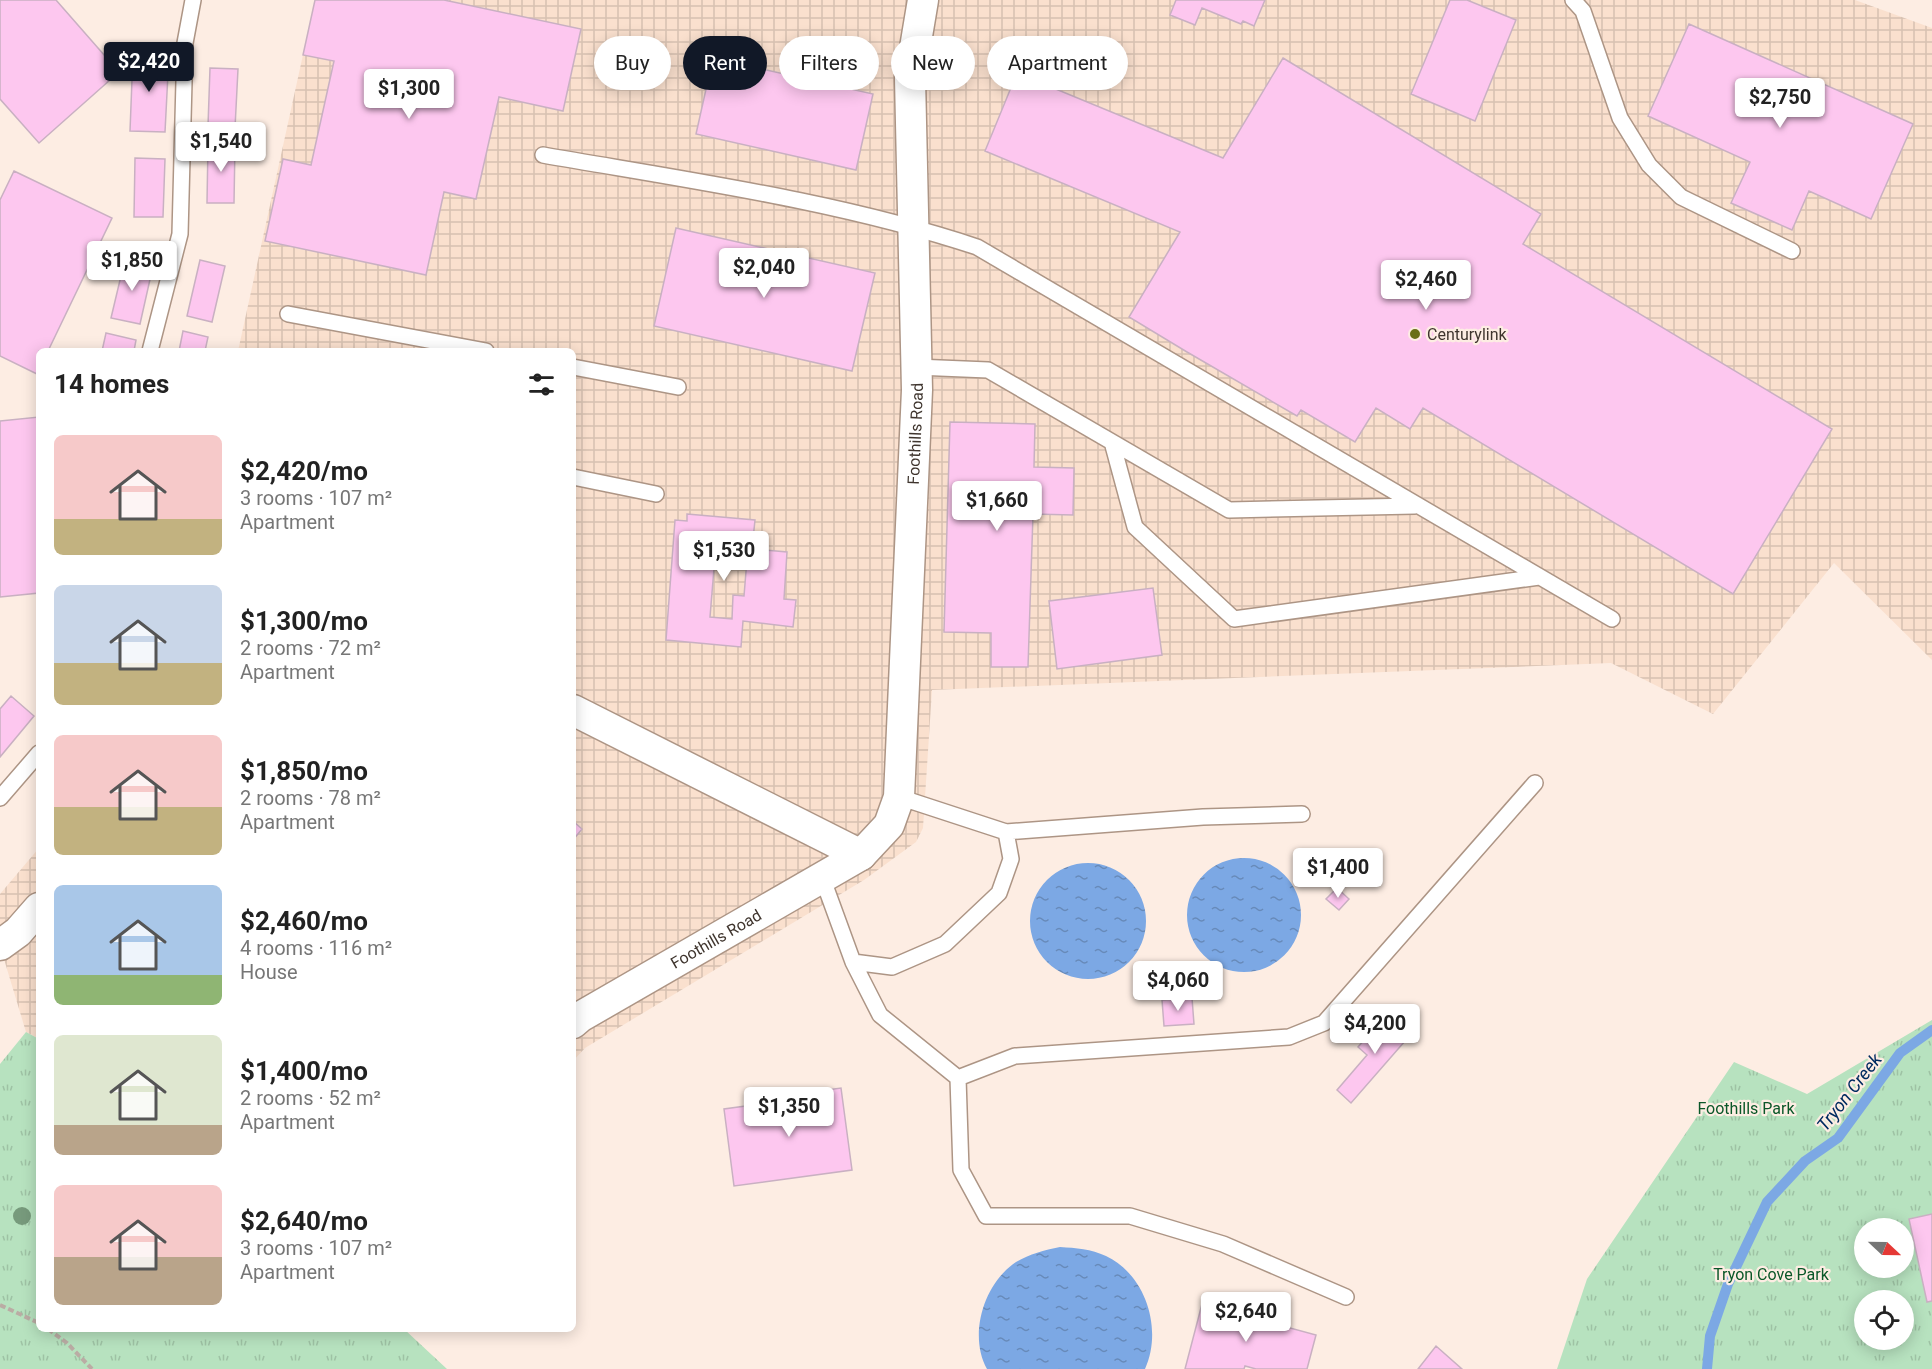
<!DOCTYPE html>
<meta charset="utf-8">
<style>
:root{--surface:#fff;--page:#f2f2f2;--text:#222;--muted:#767676;--accent:#111827}
body{margin:0;font-family:Roboto,sans-serif;background:var(--page);color:var(--text);height:100vh;display:flex;flex-direction:column;font-size:22px;white-space:nowrap}
*{box-sizing:border-box;margin:0}
p{font-size:20px;color:var(--muted)}
.icon{flex:none;width:33px;height:33px;fill:none;stroke:currentColor;stroke-width:2;stroke-linecap:round;stroke-linejoin:round}
.map{position:relative;flex:1;overflow:hidden}
.sheet{position:absolute;left:36px;top:348px;width:540px;height:984px;display:flex;flex-direction:column;background:var(--surface);border-radius:9px;box-shadow:0 3px 15px #0003}
.sheet>*{flex:none}
.banner{position:absolute;left:594px;top:36px;width:570px;height:54px;display:flex;gap:12px}
.needle{width:39px;rotate:112deg}
.fabs{position:absolute;left:1854px;top:1218px;display:grid;gap:12px}
.fabs a{display:grid;place-items:center;width:60px;height:60px;border-radius:50%;background:var(--surface);box-shadow:0 3px 15px #0003;font-size:30px}
.price{position:absolute;translate:-50% -51px;padding:0 14px;border-radius:6px;background:#fff;color:#222;font-size:20px;line-height:39px;filter:drop-shadow(0 2px 3px #0008)}
.price::after{content:'';position:absolute;left:50%;top:36px;width:18px;height:14px;margin-left:-9px;background:inherit;clip-path:polygon(0 0,100% 0,50% 100%)}
.price.active{background:var(--accent);color:#fff}
ul{padding:0;list-style:none}
li{display:flex;align-items:center;gap:18px;height:150px;padding:0 18px}
li span{display:grid;place-items:center;flex:none;width:168px;height:120px;border-radius:9px;color:#555}
li>.icon{margin-inline-start:auto}
span .icon{width:72px;height:72px;fill:#fffc;stroke-width:1}
li b{font-size:26px}
h2{display:flex;justify-content:space-between;align-items:center;height:72px;padding:0 18px;font-size:26px}
.chip{padding:0 21px;border-radius:27px;background:var(--surface);box-shadow:0 3px 15px #0003;font-size:21px;line-height:54px}
.chip.active{background:var(--accent);color:#fff}
.map>svg:first-child{display:block}
</style>
<div class="map">
<svg width="1932" height="1369" viewBox="0 0 1932 1369">
<defs>
<pattern id="industrial-grid" width="8" height="8" patternUnits="userSpaceOnUse" patternTransform="scale(1.5)"><rect width="8" height="8" fill="#fae0ce"/><path d="M0 4h8M4 0v8" fill="none" stroke="#d7c1b1"/></pattern>
<pattern id="park-tufts" width="24" height="20" patternUnits="userSpaceOnUse" patternTransform="scale(1.5)"><rect width="24" height="20" fill="#b7e2bf"/><path d="M3 7l-1-3M5 7V3M7 7l1-3M15 17l-1-3M17 17v-4M19 17l1-3" fill="none" stroke="#9ec2a4"/></pattern>
<pattern id="water-ripples" width="26" height="14" patternUnits="userSpaceOnUse" patternTransform="scale(1.5)"><rect width="26" height="14" fill="#7ca8e4"/><path d="M2 4q2-2 4 0t4 0M15 11q2-2 4 0t4 0" fill="none" stroke="#678ab9"/></pattern>
</defs>
<rect width="100%" height="100%" fill="#fdede3"/>
<path fill="url(#industrial-grid)" d="M315,0H1855L1932,28V660L1834,563L1713,714L1611,663L932,690L923,828L916,842L864,880L585,1048L573,1061V351H238Z
M39,848V1039L26,1032L0,946V894Z"/>
<path fill="url(#park-tufts)" fill-rule="evenodd" d="M1932,1020V1369H1557L1587,1279L1734,1062L1807,1094ZM1864,1228H1904V1268H1864ZM1864,1300H1904V1340H1864Z
M26,1032L39,1039V1329H404L447,1369H0V1064Z"/>
<path fill="url(#water-ripples)" d="M1187 915a57 57 0 1 1 114 0a57 57 0 1 1-114 0Z
M1030 921a58 58 0 1 1 116 0a58 58 0 1 1-116 0Z
M1060,1247C1076,1248 1091,1249 1106,1256C1146,1275 1163,1329 1145,1369H987C968,1335 984,1283 1016,1262C1030,1254 1044,1250 1060,1247Z"/>
<g fill="none" stroke-linecap="round" stroke-linejoin="round">
<path stroke="#7ca8e4" stroke-width="10" d="M1707,1369L1710,1336L1728,1284L1767,1202L1805,1161L1838,1138L1900,1053L1932,1030"/>
</g>
<path fill="#fdc7ef" stroke="#c9b0c2" stroke-width="1.5" fill-rule="evenodd" d="M0,0H56L119,72L39,143L0,99Z
M315,0H444L581,29L563,111L499,97L476,199L444,192L426,275L265,241L283,159L311,165L334,61L303,55Z
M1176,0H1265L1254,26L1243,21L1241,24L1202,8L1195,25L1170,15Z
M1450,0H1467L1516,20L1475,121L1411,94Z
M1689,24L1913,124L1871,219L1809,191L1792,230L1731,203L1750,162L1648,116Z
M133,54H169L165,132L130,131Z
M713,58L873,94L856,170L696,134Z
M1283,58L1541,214L1523,244L1832,429L1733,594L1423,408L1410,429L1376,408L1355,442L1301,410L1297,416L1187,352L1129,317L1180,232L985,151L1017,73L1223,158Z
M210,68L238,69L235,128L208,126Z
M208,144H235L234,203H207Z
M135,158L165,159L163,217H134Z
M14,171L112,218L48,351H39L37,374L0,356V200Z
M676,228L875,273L852,371L654,326Z
M125,259L153,266L140,324L111,318Z
M200,260L225,266L212,322L187,316Z
M183,331L208,337L205,351H179Z
M106,333L136,340L134,351H102Z
M39,417V593L0,597V421Z
M950,422L1035,424L1034,467L1074,468L1073,515L1033,514L1028,667H991V633L944,632Z
M687,514L755,520L752,549L787,552L784,599L796,600L793,627L743,621L741,647L666,640L675,520L687,521ZM716,544L748,547L744,596L733,595L732,619L710,617Z
M1153,588L1162,655L1057,669L1049,601Z
M11,696L34,716L0,757V709Z
M573,821L582,829L573,840Z
M1337,888L1349,899L1339,910L1326,899Z
M1192,998L1194,1024L1164,1026L1162,1000Z
M1389,1012L1412,1033L1351,1103L1337,1090L1367,1055L1358,1047Z
M841,1088L852,1170L734,1186L724,1109L767,1103V1098Z
M1932,1214V1301L1927,1302L1909,1219Z
M1202,1304L1316,1335L1307,1369H1256L1245,1366L1244,1369H1185Z
M1436,1346L1462,1369H1418Z"/>
<g fill="none" stroke-linecap="round" stroke-linejoin="round">
<g stroke="#ad9585" stroke-width="18">
<path id="lane" d="M1573,0L1583,11L1620,118L1649,165L1681,197L1792,251
M543,155C686,180 839,201 977,247L1612,619
M288,314L486,351
M150,351L180,234L185,43L193,0
M573,367L678,387
M916,367L988,370L1229,510L1415,506
M1112,442L1135,527L1234,619L1539,577
M573,477L656,494
M0,798L39,753
M1006,832L1203,817L1302,814
M822,877L853,962L892,967L945,944L999,893L1011,859L1006,832L899,797
M853,962L880,1015L958,1078L961,1170L986,1216H1130L1223,1244L1346,1297
M958,1078L1015,1056L1289,1037L1324,1023L1535,783"/>
</g>
<g stroke="#ad9585" stroke-width="33">
<g id="street">
<path d="M573,710L861,855"/>
<path d="M0,945L18,932L39,908"/>
<path id="s1" d="M573,1023L580,1017L861,855L889,825L899,797L917,390L910,78L923,0"/>
</g>
</g>
<path stroke="#baaca4" stroke-width="4" stroke-dasharray="6 3" stroke-linecap="butt" d="M0,1305L39,1323
M48,1329L67,1343L92,1369"/>
<use href="#lane" stroke="#fff" stroke-width="15"/>
<use href="#street" stroke="#fff" stroke-width="30"/>
</g>
<circle fill="#779a7c" cx="22" cy="1216" r="9"/>
<circle fill="#696f15" stroke="#fdede3" stroke-width="2" cx="1415" cy="334" r="6"/>
<g text-anchor="middle" dominant-baseline="central" stroke-width="4.5" stroke-linejoin="round" paint-order="stroke">
<g font-size="16" fill="#3f352e" stroke="#fdede3" text-anchor="start">
<text x="1427" y="334">Centurylink</text>
</g>
<g font-size="16" fill="#3f352e" stroke="#fdede3">
<text stroke="none"><textPath href="#s1" startOffset="768">Foothills Road</textPath></text>
<text stroke="none"><textPath href="#s1" startOffset="166">Foothills Road</textPath></text>
</g>
<g font-size="16" fill="#0a5728" stroke="#fdede3">
<text x="1746" y="1108">Foothills Park</text>
<text x="1771" y="1274">Tryon Cove Park</text>
</g>
<g font-size="18" font-style="italic" fill="#002b60" stroke="#fdede3">
<text transform="translate(1849 1092) rotate(-52)">Tryon Creek</text>
</g>
</g>
</svg>
<div class="fabs">
<a><svg class="needle" viewBox="-14 -14 28 28"><path d="M0-13l5 13h-10z" fill="#e53935"/><path d="M0 13l5-13h-10z" fill="#767676"/></svg></a>
<a><svg class="icon" aria-label="locate" viewBox="0 0 24 24"><circle cx="12" cy="12" r="6"/><path d="M12 2v4M12 18v4M2 12h4M18 12h4"/></svg></a>
</div>
<b class="price active" style="left:149px;top:93px">$2,420</b>
<b class="price" style="left:409px;top:120px">$1,300</b>
<b class="price" style="left:1780px;top:129px">$2,750</b>
<b class="price" style="left:221px;top:173px">$1,540</b>
<b class="price" style="left:132px;top:292px">$1,850</b>
<b class="price" style="left:764px;top:299px">$2,040</b>
<b class="price" style="left:1426px;top:311px">$2,460</b>
<b class="price" style="left:997px;top:532px">$1,660</b>
<b class="price" style="left:724px;top:582px">$1,530</b>
<b class="price" style="left:1338px;top:899px">$1,400</b>
<b class="price" style="left:1178px;top:1012px">$4,060</b>
<b class="price" style="left:1375px;top:1055px">$4,200</b>
<b class="price" style="left:789px;top:1138px">$1,350</b>
<b class="price" style="left:1246px;top:1343px">$2,640</b>
<div class="banner">
<a class="chip">Buy</a>
<a class="chip active">Rent</a>
<a class="chip">Filters</a>
<a class="chip">New</a>
<a class="chip">Apartment</a>
</div>
<section class="sheet">
<h2>14 homes<svg class="icon" aria-label="filters" viewBox="0 0 24 24"><path d="M4 7h16M4 17h16"/><circle cx="9" cy="7" r="2"/><circle cx="15" cy="17" r="2"/></svg></h2>
<ul>
<li><span style="background:linear-gradient(#f6c9c9 70%,#c2b280 0)"><svg class="icon" aria-label="home" viewBox="0 0 24 24"><path d="M3 11l9-7 9 7M6 9v11h12V9"/></svg></span><div><b>$2,420/mo</b><p>3 rooms · 107 m²</p><p>Apartment</p></div></li>
<li><span style="background:linear-gradient(#c9d6e8 65%,#c2b280 0)"><svg class="icon" aria-label="home" viewBox="0 0 24 24"><path d="M3 11l9-7 9 7M6 9v11h12V9"/></svg></span><div><b>$1,300/mo</b><p>2 rooms · 72 m²</p><p>Apartment</p></div></li>
<li><span style="background:linear-gradient(#f6c9c9 60%,#c2b280 0)"><svg class="icon" aria-label="home" viewBox="0 0 24 24"><path d="M3 11l9-7 9 7M6 9v11h12V9"/></svg></span><div><b>$1,850/mo</b><p>2 rooms · 78 m²</p><p>Apartment</p></div></li>
<li><span style="background:linear-gradient(#a9c7e8 75%,#8fb573 0)"><svg class="icon" aria-label="home" viewBox="0 0 24 24"><path d="M3 11l9-7 9 7M6 9v11h12V9"/></svg></span><div><b>$2,460/mo</b><p>4 rooms · 116 m²</p><p>House</p></div></li>
<li><span style="background:linear-gradient(#dfe7d0 75%,#b9a48a 0)"><svg class="icon" aria-label="home" viewBox="0 0 24 24"><path d="M3 11l9-7 9 7M6 9v11h12V9"/></svg></span><div><b>$1,400/mo</b><p>2 rooms · 52 m²</p><p>Apartment</p></div></li>
<li><span style="background:linear-gradient(#f6c9c9 60%,#b9a48a 0)"><svg class="icon" aria-label="home" viewBox="0 0 24 24"><path d="M3 11l9-7 9 7M6 9v11h12V9"/></svg></span><div><b>$2,640/mo</b><p>3 rooms · 107 m²</p><p>Apartment</p></div></li>
</ul>
</section>
</div>
